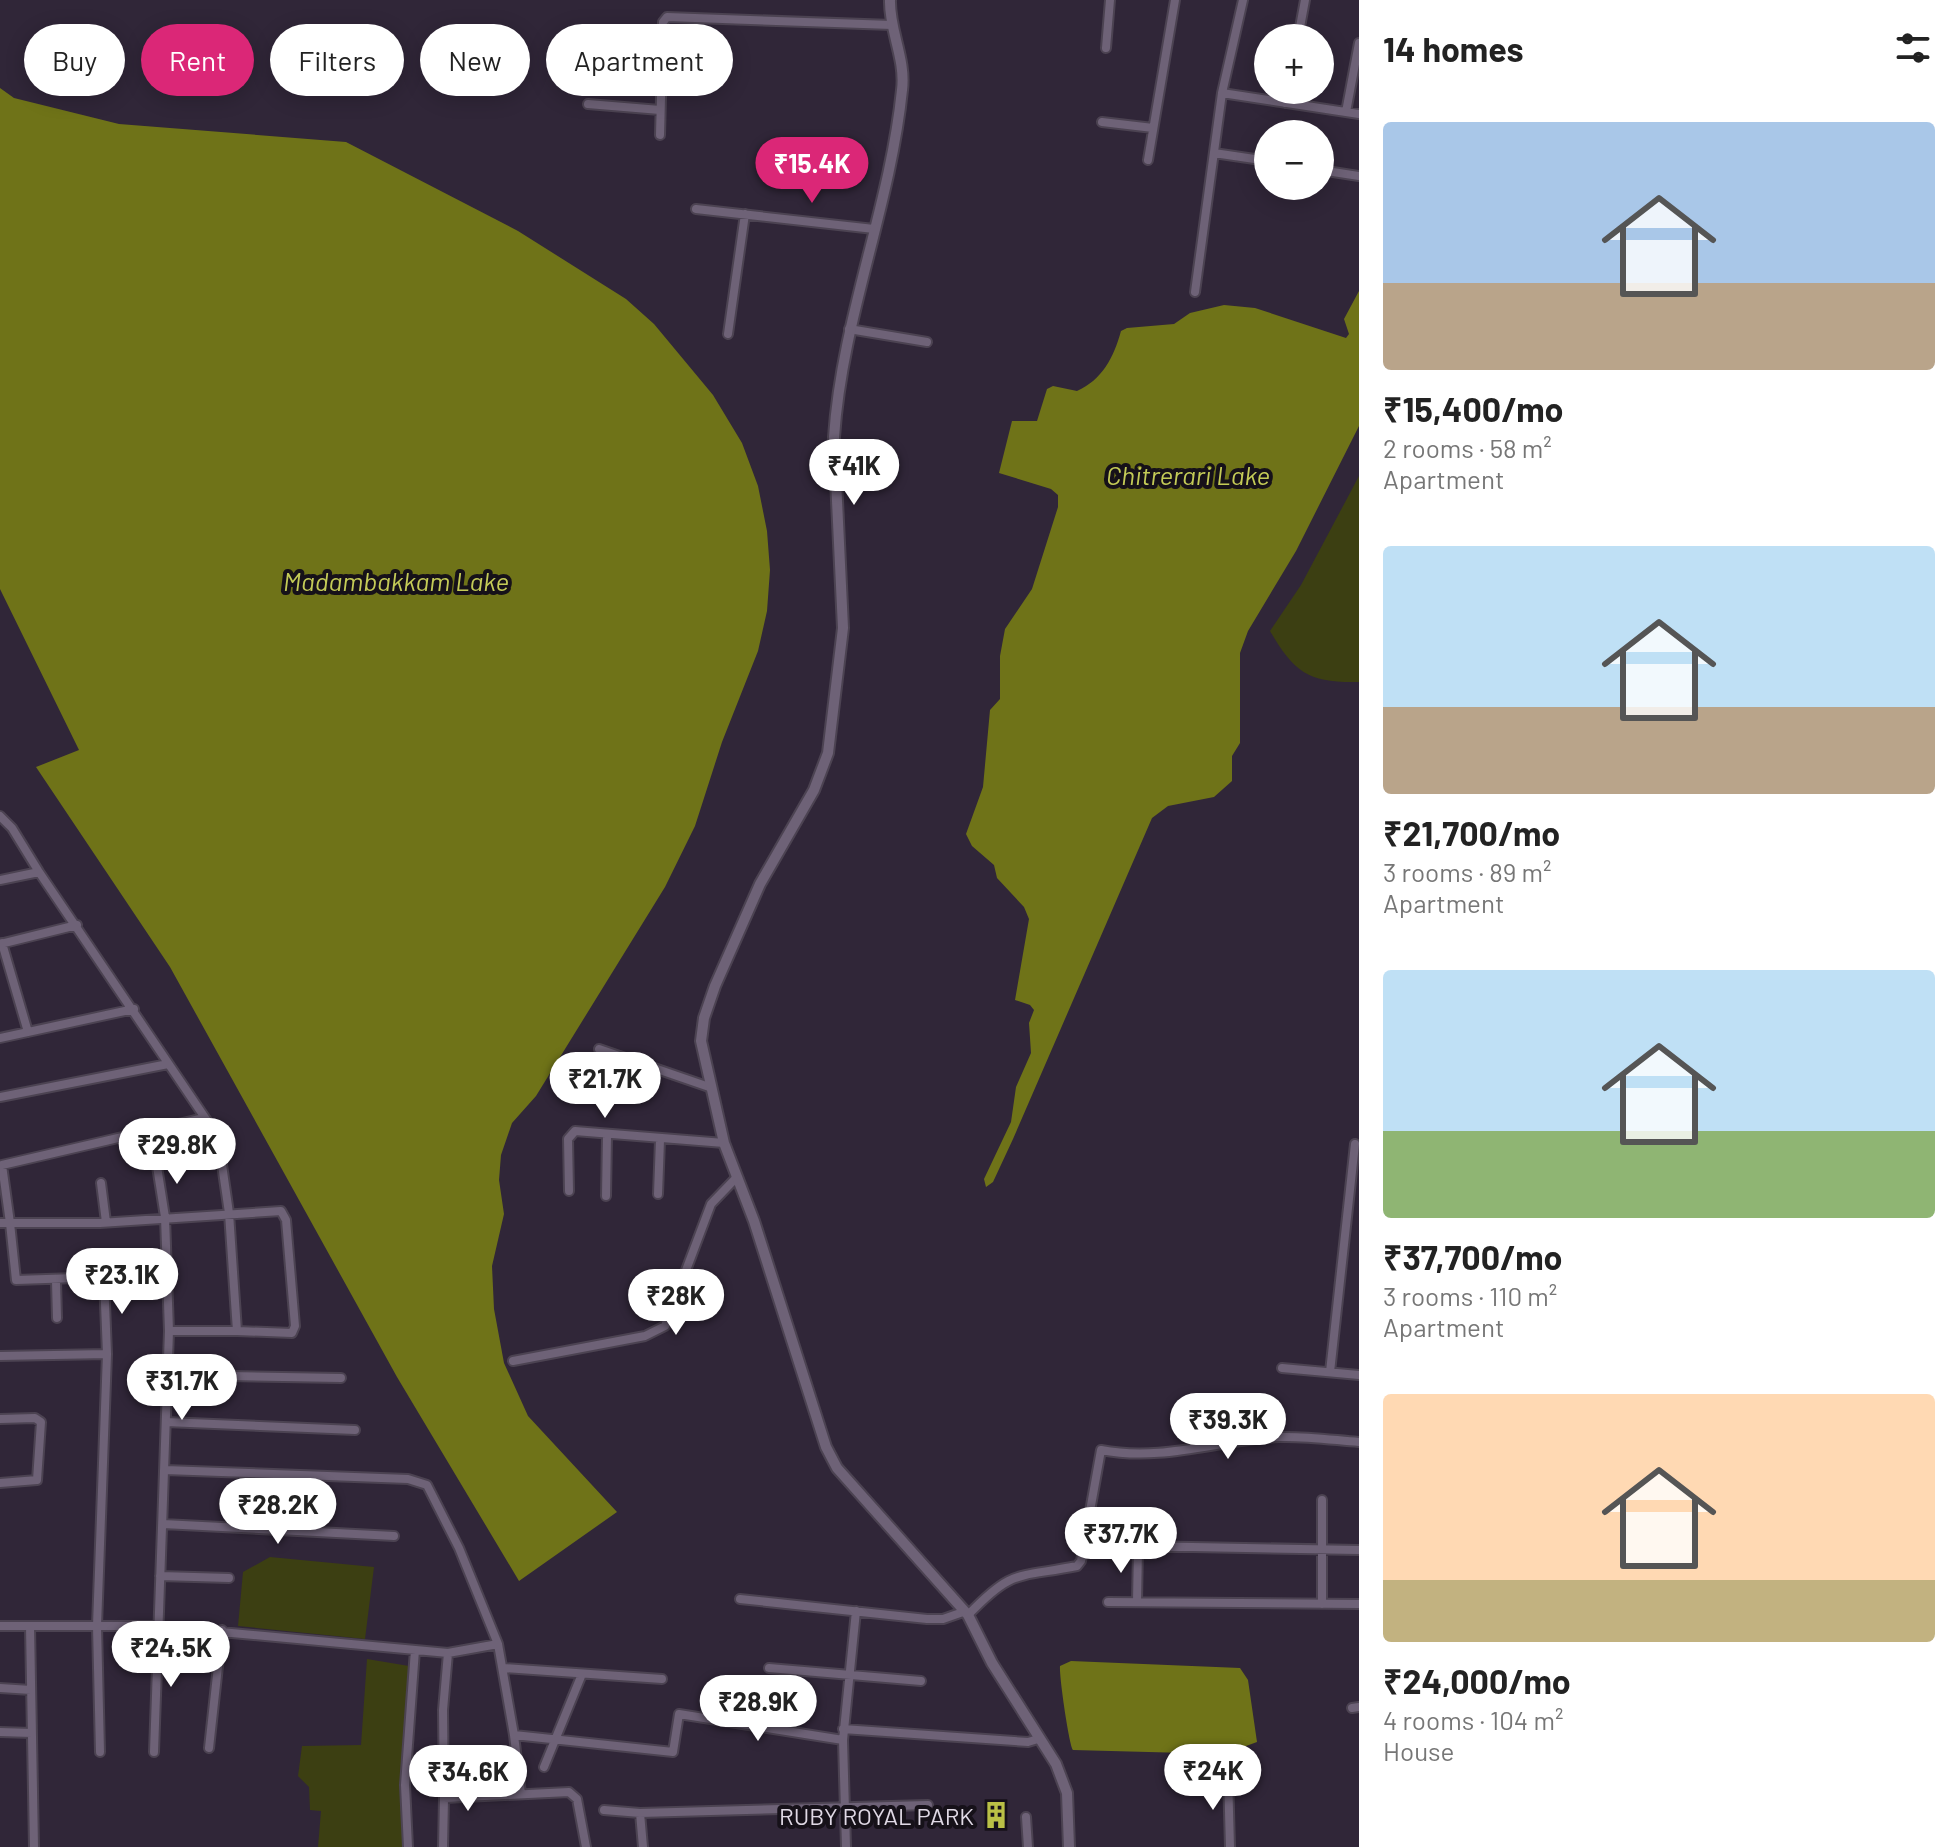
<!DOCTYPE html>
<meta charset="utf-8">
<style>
:root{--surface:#fff;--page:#f2f2f2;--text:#222;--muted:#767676;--accent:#db2777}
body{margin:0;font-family:Barlow,sans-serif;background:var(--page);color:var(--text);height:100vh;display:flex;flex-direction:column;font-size:30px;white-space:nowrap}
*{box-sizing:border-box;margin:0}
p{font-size:26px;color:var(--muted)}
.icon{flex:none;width:44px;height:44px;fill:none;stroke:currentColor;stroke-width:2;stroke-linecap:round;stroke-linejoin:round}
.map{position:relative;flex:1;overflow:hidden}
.sheet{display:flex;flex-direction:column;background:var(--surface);width:600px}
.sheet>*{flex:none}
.banner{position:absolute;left:24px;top:24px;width:760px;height:72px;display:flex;gap:16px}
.controls{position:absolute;left:1254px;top:24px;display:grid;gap:16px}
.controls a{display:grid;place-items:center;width:80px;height:80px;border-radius:50%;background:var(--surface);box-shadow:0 4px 20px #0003;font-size:40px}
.price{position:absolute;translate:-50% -68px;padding:0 18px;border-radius:28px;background:#fff;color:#222;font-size:26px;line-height:52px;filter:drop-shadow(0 2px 4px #0008)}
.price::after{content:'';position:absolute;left:50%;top:48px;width:24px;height:18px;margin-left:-12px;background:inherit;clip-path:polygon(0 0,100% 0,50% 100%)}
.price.on{background:var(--accent);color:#fff}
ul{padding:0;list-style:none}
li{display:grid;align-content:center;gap:16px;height:424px;padding:0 24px}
li span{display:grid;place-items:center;height:248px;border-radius:8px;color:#555}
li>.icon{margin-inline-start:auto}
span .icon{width:144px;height:144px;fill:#fffc;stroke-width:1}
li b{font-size:34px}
h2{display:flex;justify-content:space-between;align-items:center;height:96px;padding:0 24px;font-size:34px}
.pill{padding:0 28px;border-radius:36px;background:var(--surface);box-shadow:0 4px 20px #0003;font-size:28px;line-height:72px}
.pill.on{background:var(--accent);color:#fff}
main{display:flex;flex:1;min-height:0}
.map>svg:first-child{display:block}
</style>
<main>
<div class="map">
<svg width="1359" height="1847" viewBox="0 0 1359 1847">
<rect width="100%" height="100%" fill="#302638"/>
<path fill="#3c3f12" d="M1359,476V682C1310,683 1295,674 1270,631L1301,585Z
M270,1557L374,1567L365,1639L238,1626L243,1572Z
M367,1659L409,1666L404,1847H318L321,1811L310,1810L309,1787L298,1776L302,1746L361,1745Z"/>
<path fill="#6f7318" d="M0,88L14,98L119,124L346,142L518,231L626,299L654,324L713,395L742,443L758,486L767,531L770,570L767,611L758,651L722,742L695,826L665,887L536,1096L512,1123L501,1155L499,1180L504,1214L492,1266L494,1309L504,1363L528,1416L617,1512L519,1581L397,1377L170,967L36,767L79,750L0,589Z
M1359,291V426L1296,551L1248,631L1240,653V743L1232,756V781L1214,797L1168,806L1152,818L1013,1139L993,1182L986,1187L984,1179L1011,1122L1016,1087L1031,1053L1029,1023L1034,1010L1030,1005L1015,1000L1029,919L1024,907L997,878L994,865L972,846L966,834L983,787L990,710L1000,699V656L1005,629L1032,589L1058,507V495L1051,489L999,473L1012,421H1037L1047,389L1053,386L1077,391C1102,380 1114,357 1121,331L1127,328L1174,324L1190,313L1224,305L1255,308L1346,338L1349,334L1344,319Z
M1071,1661L1240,1668L1248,1680L1257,1742L1224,1754L1073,1750C1069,1744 1059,1676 1060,1666Z"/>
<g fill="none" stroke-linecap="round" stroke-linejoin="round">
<g stroke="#4c4352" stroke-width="12">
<path id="minor" d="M1298,38L1305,0
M1106,48L1110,0
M1222,93L1243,0
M1285,103L1288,90
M588,104L660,110
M1346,112L1359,43
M1102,122L1153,128
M660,135L663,22L667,17L892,25
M1214,153L1268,161
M1148,160L1175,0
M1320,170L1359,176
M696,209L874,229
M1195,292L1222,93L1359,114
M849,329L927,342
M728,334L745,214
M0,816L12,828L39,872
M0,880L39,872L218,1137L229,1213L237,1331H169
M2,943L28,1032
M0,944L77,925
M0,1038L134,1009
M599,1049L712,1088
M0,1097L168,1064
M204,1118L2,1165L10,1223H100L281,1211L286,1220L295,1326L292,1333L237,1331
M101,1183L106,1222
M569,1191L568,1139L575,1131L724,1143
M658,1194L660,1140
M606,1196L607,1136
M0,1223H10L16,1280L166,1275
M104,1278L107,1354
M56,1281L57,1318
M0,1356L107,1354L97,1626L100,1752
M513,1361L645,1336L665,1326L711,1204L736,1178
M1282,1368L1359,1375
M1330,1372L1355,1144
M167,1375L341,1378
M0,1419L35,1418L41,1422L37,1480L0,1483
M166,1422L355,1430
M165,1470L408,1479L427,1485L459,1548L498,1644L448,1653L443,1710L444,1798L569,1792L577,1799L586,1847
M163,1524L394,1536
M1085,1545L1359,1550
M160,1576L229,1578
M740,1599L927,1619H943L963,1612
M1108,1602L1359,1604
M1137,1602L1138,1548
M1322,1604V1500
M968,1615C1013,1568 1017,1578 1077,1566L1081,1561L1101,1450C1163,1462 1218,1440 1279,1437C1305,1436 1333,1440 1359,1442
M0,1626H156L448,1653
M30,1626L34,1847
M498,1644L514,1735L673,1752L679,1714L843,1740
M504,1668L662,1679
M769,1668L921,1681
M0,1688L31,1690
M1352,1708L1359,1707
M843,1729L1028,1742L1038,1739
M0,1732L32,1733
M514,1735L521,1794
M209,1748L222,1630
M154,1752L169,1331L165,1217L156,1160
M544,1767L582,1674
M1228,1775L1230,1847
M604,1810L640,1813L928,1805
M640,1813L643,1847
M1026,1817L1028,1847
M408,1847L405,1785L415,1650
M443,1847L444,1798
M846,1847L843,1740L856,1611"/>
</g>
<g stroke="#4c4352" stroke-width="14">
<path id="tertiary" d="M890,0C889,30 906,59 902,90C890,208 842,318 834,437L843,628L828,753L814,790L760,884L715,986L704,1018L701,1041L724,1143L754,1221L826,1447L837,1468L968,1615L992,1663L1056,1764L1067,1793L1069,1847"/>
</g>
<use href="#minor" stroke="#6e6277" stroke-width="8"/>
<use href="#tertiary" stroke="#6e6277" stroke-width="10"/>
</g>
<defs>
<g id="building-bare" transform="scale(2.16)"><path d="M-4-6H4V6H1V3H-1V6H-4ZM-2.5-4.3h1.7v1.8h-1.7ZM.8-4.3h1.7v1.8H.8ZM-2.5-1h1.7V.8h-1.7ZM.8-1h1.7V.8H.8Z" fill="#bac046" stroke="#161119" stroke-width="2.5" paint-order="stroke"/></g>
</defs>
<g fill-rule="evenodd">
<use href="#building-bare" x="996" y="1815"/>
</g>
<g text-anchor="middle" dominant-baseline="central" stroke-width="8" stroke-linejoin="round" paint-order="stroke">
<g font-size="24" fill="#e0d9e5" stroke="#161119" text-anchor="end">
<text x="974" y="1815">RUBY ROYAL PARK</text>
</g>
<g font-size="26" font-style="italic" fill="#c4cb57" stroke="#161119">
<text x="1188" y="474">Chitrerari Lake</text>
<text x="396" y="580">Madambakkam Lake</text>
</g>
</g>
</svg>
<div class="controls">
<a>+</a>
<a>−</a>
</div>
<b class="price on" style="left:812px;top:205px">₹15.4K</b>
<b class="price" style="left:854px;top:507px">₹41K</b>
<b class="price" style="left:605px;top:1120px">₹21.7K</b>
<b class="price" style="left:177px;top:1186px">₹29.8K</b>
<b class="price" style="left:122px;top:1316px">₹23.1K</b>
<b class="price" style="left:676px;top:1337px">₹28K</b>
<b class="price" style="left:182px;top:1422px">₹31.7K</b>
<b class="price" style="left:1228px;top:1461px">₹39.3K</b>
<b class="price" style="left:278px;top:1546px">₹28.2K</b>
<b class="price" style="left:1121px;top:1575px">₹37.7K</b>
<b class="price" style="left:171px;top:1689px">₹24.5K</b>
<b class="price" style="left:758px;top:1743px">₹28.9K</b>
<b class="price" style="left:1213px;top:1812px">₹24K</b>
<b class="price" style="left:468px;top:1813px">₹34.6K</b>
<div class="banner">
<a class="pill">Buy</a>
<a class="pill on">Rent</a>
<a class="pill">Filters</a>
<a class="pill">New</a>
<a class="pill">Apartment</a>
</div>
</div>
<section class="sheet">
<h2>14 homes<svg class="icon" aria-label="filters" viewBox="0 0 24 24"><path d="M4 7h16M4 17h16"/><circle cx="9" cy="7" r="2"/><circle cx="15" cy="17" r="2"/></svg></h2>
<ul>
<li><span style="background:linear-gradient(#a9c7e8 65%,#b9a48a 0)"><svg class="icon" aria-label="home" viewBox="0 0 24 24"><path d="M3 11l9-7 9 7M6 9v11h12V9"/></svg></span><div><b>₹15,400/mo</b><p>2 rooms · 58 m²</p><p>Apartment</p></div></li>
<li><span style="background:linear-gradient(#bfe0f5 65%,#b9a48a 0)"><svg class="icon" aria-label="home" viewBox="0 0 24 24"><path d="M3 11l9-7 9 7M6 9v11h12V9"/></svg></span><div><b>₹21,700/mo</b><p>3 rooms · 89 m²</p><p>Apartment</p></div></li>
<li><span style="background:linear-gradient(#bfe0f5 65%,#8fb573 0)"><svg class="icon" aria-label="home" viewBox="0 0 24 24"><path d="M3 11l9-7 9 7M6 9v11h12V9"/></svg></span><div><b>₹37,700/mo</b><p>3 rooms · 110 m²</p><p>Apartment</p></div></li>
<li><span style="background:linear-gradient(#ffd9b3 75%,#c2b280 0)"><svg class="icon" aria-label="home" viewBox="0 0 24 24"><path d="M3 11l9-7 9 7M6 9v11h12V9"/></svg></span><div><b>₹24,000/mo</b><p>4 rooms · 104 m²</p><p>House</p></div></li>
</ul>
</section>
</main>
